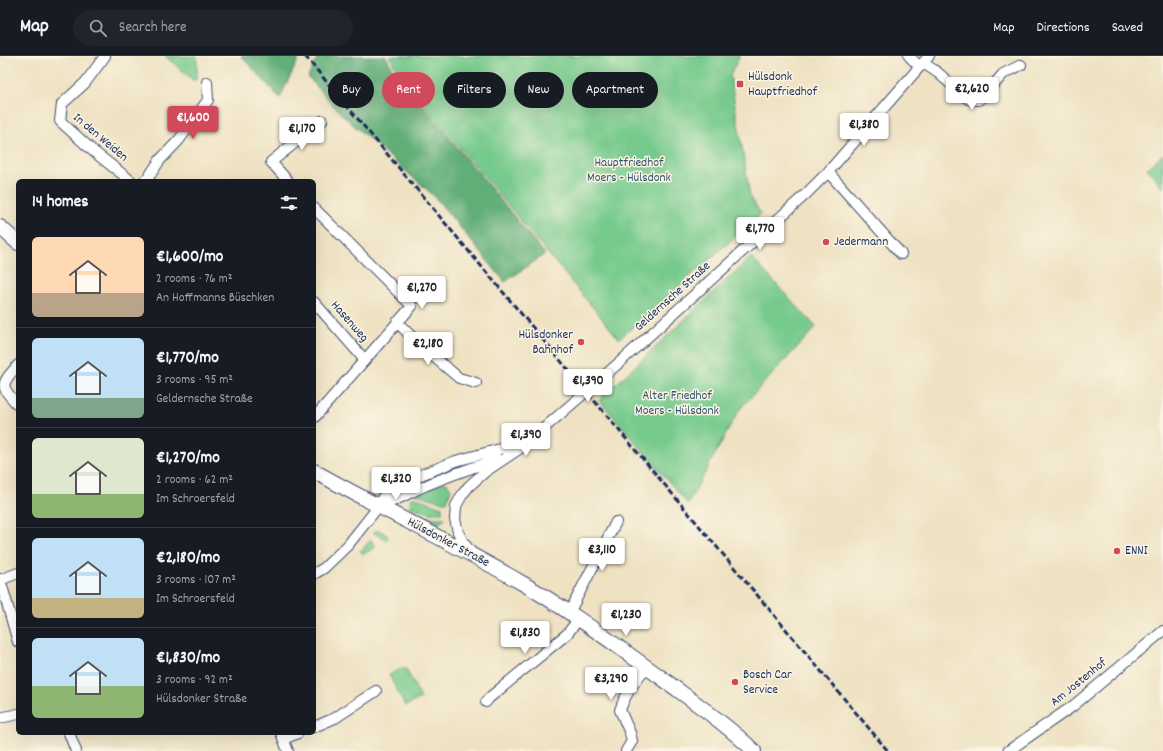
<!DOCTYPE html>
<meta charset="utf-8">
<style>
:root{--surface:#171b24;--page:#20242c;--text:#f1f3f6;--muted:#9ea1a6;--line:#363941;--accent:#d1495b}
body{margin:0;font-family:Dekko,sans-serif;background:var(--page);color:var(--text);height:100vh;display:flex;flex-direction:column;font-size:15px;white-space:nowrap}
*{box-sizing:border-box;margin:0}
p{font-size:13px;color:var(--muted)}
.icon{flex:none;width:22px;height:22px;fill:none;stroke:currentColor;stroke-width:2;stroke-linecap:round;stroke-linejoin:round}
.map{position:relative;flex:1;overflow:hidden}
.sheet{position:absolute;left:16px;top:123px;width:300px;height:556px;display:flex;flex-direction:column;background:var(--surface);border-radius:6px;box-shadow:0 4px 16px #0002}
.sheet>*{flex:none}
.guide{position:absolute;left:328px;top:16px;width:380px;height:36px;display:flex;gap:8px}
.price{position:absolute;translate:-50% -34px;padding:0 9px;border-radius:4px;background:#fff;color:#222;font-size:13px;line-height:26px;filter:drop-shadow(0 1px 2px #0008)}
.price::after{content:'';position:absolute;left:50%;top:24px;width:12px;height:9px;margin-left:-6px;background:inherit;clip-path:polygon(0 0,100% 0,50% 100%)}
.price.selected{background:var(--accent);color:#fff}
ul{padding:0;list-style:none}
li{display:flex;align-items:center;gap:12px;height:100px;padding:0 16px}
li+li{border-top:1px solid var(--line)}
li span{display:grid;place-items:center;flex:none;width:112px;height:80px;border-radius:6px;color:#555}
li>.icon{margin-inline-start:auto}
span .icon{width:48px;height:48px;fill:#fffc;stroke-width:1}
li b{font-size:17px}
h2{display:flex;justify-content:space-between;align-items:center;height:48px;padding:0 16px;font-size:17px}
.tag{padding:0 14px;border-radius:18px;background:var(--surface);box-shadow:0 4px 16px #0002;font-size:14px;line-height:36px}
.tag.selected{background:var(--accent);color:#fff}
header{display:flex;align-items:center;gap:24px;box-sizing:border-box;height:56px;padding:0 20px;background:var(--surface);border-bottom:1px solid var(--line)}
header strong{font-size:19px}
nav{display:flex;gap:22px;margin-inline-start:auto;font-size:14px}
.search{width:280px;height:36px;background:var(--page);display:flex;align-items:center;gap:10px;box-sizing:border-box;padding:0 14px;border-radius:22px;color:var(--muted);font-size:15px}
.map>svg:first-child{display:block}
</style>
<header>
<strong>Map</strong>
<div class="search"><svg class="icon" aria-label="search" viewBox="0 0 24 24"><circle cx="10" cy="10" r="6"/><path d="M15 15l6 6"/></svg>Search here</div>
<nav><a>Map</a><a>Directions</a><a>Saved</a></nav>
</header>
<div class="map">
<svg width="1163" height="695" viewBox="0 0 1163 695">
<rect width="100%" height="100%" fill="#fcf5e5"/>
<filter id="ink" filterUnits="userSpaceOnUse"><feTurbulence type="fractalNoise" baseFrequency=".025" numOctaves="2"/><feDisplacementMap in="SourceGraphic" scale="8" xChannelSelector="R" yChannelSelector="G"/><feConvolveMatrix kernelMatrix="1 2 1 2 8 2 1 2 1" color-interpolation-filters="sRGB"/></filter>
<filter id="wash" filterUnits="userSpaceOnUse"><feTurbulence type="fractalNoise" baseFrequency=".012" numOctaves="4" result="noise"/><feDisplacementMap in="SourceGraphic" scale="16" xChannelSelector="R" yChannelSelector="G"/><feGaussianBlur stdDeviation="0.9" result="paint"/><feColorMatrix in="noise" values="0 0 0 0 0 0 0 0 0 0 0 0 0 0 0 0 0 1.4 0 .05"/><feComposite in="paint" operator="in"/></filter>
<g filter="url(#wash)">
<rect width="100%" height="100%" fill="#eee2c2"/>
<path fill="#77ca8d" stroke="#497c76" d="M165,0H197V22L194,25Z
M389,0H740L730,19L750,140L761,158L619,283L402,22Z
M1163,98V132L1147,112Z
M751,201L816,271L739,354L688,448L599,344Z
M444,426L448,428L451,433L447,446H443L416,438Z
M415,441L442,451V457H429L411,451L410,443Z
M426,461L445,462L442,466L436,467L426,463Z
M379,474L387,479L388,482L386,484L374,477L375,475Z
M371,484L376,491L363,498L360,495Z
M405,611L421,642L405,650L389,619Z"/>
<path fill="#61ae78" stroke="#3e6e6b" d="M241,0H300L280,42Z
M318,0H386L392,12L545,198L505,226L434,140L342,59L308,21Z"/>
</g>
<g filter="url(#ink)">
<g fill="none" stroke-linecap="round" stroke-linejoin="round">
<g stroke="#3b4a6d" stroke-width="12">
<path id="street" d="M105,0L85,27L62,48L60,65L93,95L131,125
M909,0L920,11
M923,7L937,16L968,43L978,44L984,40L1003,18L1021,9
M828,116L901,198
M144,125L148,122L160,104L179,84L208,44L207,26
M288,125L271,106L322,65
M314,152L412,250L314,362
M314,246L364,303
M397,266L421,290L459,322L476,327
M18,309C0,329 0,330 18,349
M378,451C396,445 410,436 427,429C450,419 474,411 498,403
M471,496L463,486L458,476L455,463L456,450L462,439L469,430L486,415L519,393L550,367L620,306L806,138L828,116L929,0
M314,518L324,512L348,489L378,451L383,441L396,432L423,418L456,405L500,393L526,383
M0,523L18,586
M0,524L18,517
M569,557L616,466
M486,646L489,642L567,578L578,564
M0,662L18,658
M314,671L335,662L376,635
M69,677L76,695
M281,677L288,695
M284,683L298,677
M626,695L632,685L630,677L620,654C626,636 635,626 646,611
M1008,695L1073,650L1163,575"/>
</g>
<g stroke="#3b4a6d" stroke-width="16">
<path id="secondary" d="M0,171L18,187
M314,415C382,454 454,487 522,527C569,554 614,588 659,620C691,644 725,667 754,695"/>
</g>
<use href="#street" stroke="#fff" stroke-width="10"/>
<use href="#secondary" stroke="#fff" stroke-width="14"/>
<path stroke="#1b2f5e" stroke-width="3" stroke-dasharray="6 3" stroke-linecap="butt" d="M305,0L888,695"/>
</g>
</g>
<g fill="#d1495b" stroke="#fcf5e5" stroke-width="1.5">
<rect x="736" y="24" width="8" height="8" rx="2"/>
<circle cx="826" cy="186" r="4"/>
<circle cx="581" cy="286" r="4"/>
<circle cx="1117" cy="495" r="4"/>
<circle cx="735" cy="626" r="4"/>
</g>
<g text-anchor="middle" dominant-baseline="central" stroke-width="3" stroke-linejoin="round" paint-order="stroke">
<g font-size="13" fill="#1b2f5e" stroke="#fcf5e5" text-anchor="start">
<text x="748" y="21">Hülsdonk<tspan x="748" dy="15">Hauptfriedhof</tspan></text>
<text x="834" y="186">Jedermann</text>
<text x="573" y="279" text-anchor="end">Hülsdonker<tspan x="573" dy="15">Bahnhof</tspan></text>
<text x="1125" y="495">ENNI</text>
<text x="743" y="619">Bosch Car<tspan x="743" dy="15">Service</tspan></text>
</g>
<g font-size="13" fill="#1b2f5e" stroke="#fcf5e5">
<text transform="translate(100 82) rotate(40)">In den Weiden</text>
<text transform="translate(673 241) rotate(-42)">Geldernsche Straße</text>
<text transform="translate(349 266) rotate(49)">Hasenweg</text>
<text transform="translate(448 487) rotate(28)">Hülsdonker Straße</text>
<text transform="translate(1079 627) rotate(-39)">Am Jostenhof</text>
</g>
<g font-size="13" fill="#32566a" stroke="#fcf5e5">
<text x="629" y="107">Hauptfriedhof<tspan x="629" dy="15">Moers - Hülsdonk</tspan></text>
<text x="677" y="340">Alter Friedhof<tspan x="677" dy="15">Moers - Hülsdonk</tspan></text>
</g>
</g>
</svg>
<b class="price" style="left:972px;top:55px">€2,620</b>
<b class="price selected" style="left:193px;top:84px">€1,600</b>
<b class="price" style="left:864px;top:91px">€1,380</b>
<b class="price" style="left:302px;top:95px">€1,170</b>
<b class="price" style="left:760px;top:195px">€1,770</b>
<b class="price" style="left:422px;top:254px">€1,270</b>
<b class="price" style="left:428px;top:310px">€2,180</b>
<b class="price" style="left:588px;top:347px">€1,390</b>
<b class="price" style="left:526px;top:401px">€1,390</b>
<b class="price" style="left:396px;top:445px">€1,320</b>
<b class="price" style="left:602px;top:516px">€3,110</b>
<b class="price" style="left:626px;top:581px">€1,230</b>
<b class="price" style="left:525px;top:599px">€1,830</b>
<b class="price" style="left:611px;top:645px">€3,290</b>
<div class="guide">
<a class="tag">Buy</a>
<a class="tag selected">Rent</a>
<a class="tag">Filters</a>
<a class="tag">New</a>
<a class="tag">Apartment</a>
</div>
<section class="sheet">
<h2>14 homes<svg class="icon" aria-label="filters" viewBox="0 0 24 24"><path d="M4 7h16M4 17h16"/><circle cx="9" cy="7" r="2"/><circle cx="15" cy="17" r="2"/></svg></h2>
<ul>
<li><span style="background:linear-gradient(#ffd9b3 70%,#b9a48a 0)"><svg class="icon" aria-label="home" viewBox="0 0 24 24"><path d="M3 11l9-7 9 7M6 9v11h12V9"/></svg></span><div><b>€1,600/mo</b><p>2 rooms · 76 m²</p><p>An Hoffmanns Büschken</p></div></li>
<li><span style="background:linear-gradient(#bfe0f5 75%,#7fa58c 0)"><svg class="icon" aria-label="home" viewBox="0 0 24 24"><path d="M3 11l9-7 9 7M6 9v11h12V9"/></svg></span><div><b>€1,770/mo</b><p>3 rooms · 95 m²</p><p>Geldernsche Straße</p></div></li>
<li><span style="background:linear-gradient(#dfe7d0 70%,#8fb573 0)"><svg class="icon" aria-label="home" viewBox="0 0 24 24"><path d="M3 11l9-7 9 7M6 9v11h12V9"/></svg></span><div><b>€1,270/mo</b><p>2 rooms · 62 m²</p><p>Im Schroersfeld</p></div></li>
<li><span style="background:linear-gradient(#bfe0f5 75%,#c2b280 0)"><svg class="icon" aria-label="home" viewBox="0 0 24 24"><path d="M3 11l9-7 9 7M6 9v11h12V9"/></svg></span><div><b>€2,180/mo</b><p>3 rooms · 107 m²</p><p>Im Schroersfeld</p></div></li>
<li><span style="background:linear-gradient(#bfe0f5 60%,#8fb573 0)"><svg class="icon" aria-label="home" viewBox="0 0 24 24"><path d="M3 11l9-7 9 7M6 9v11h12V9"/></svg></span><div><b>€1,830/mo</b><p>3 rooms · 92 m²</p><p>Hülsdonker Straße</p></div></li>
</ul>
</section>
</div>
